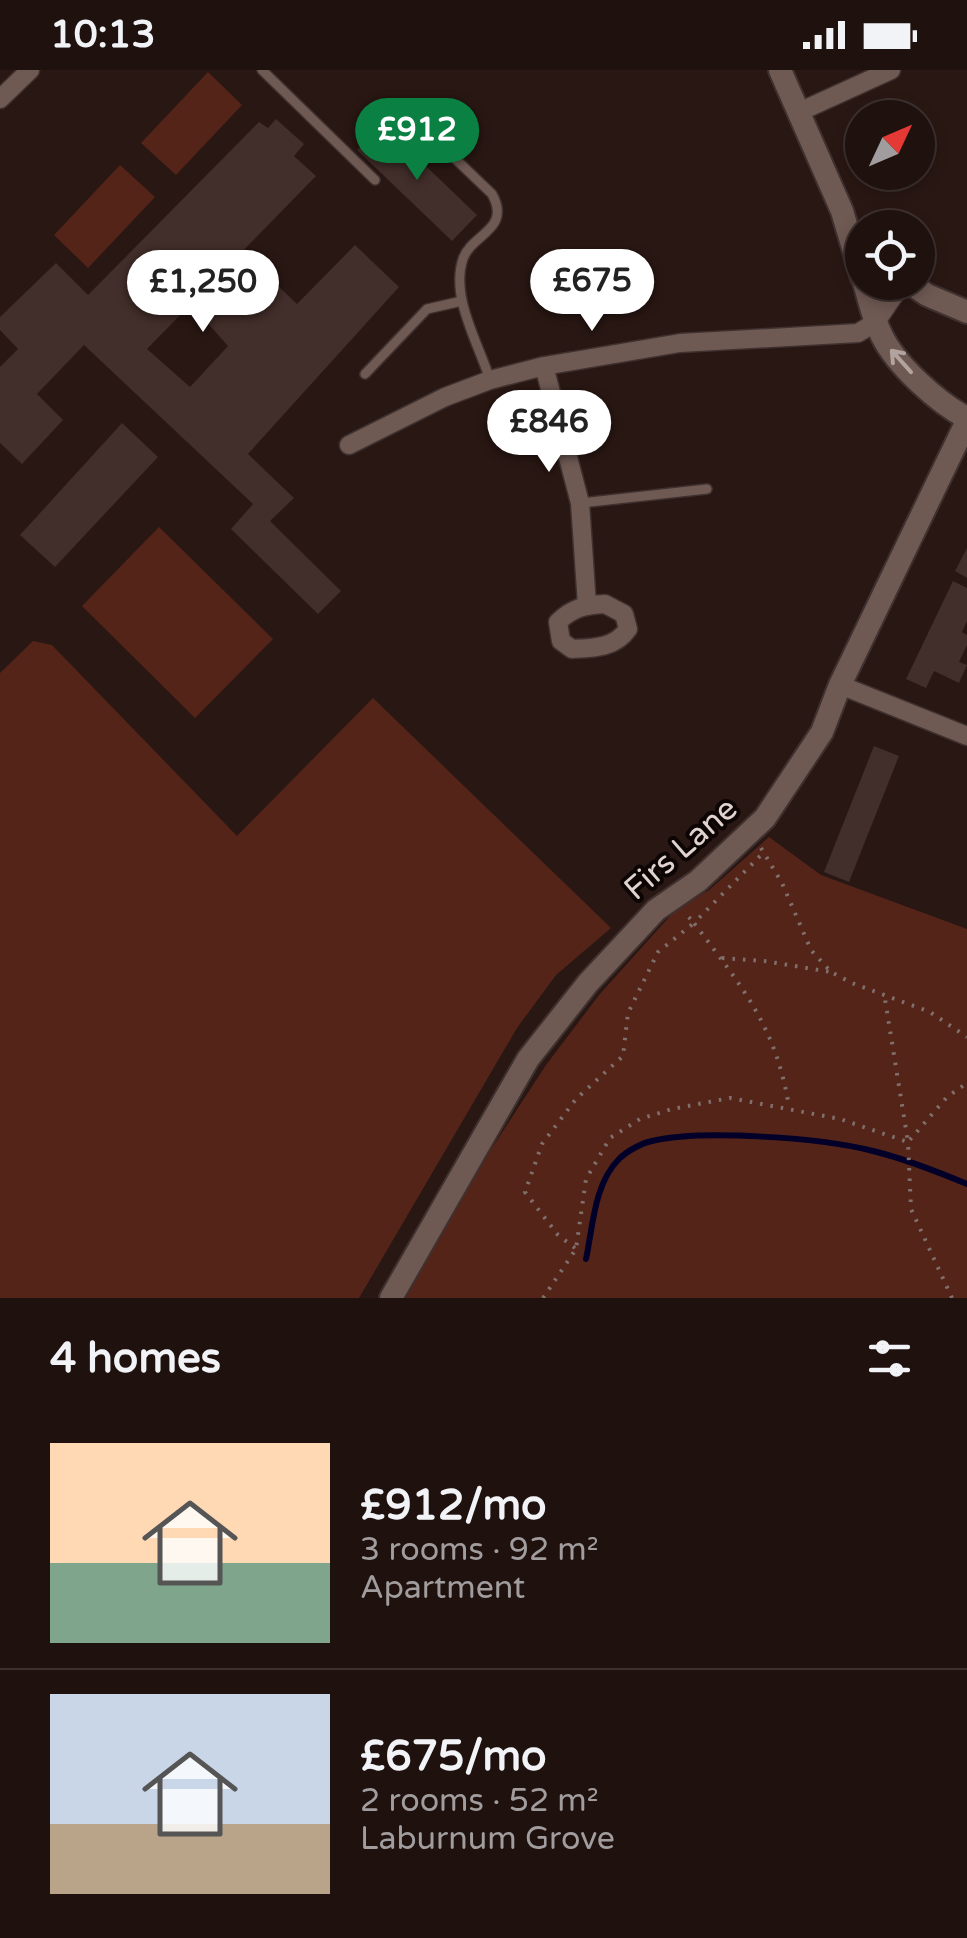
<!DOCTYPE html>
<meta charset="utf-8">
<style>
:root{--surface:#1f110e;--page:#271a17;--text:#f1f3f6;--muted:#a19d9e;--line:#3c312e;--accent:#0b8043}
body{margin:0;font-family:"Varela Round",sans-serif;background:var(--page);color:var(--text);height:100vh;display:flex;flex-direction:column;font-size:38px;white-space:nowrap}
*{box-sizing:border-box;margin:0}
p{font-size:32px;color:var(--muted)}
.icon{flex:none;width:55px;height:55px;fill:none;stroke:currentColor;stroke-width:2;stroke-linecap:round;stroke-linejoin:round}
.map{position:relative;height:1228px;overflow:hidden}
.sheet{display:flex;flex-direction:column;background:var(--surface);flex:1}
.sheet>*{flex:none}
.needle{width:65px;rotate:46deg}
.tools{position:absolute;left:845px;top:30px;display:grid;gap:20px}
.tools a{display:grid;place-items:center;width:90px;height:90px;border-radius:50%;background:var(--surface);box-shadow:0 5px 15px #0003,0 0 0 2px var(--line);font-size:50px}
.price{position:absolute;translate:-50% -85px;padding:0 22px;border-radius:35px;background:#fff;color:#222;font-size:32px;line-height:65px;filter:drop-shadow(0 2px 5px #0008)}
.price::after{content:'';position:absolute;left:50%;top:60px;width:30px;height:22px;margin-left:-15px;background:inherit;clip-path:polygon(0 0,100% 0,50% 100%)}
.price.on{background:var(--accent);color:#fff}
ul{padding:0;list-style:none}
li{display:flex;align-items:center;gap:30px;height:250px;padding:0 50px}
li+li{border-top:2px solid var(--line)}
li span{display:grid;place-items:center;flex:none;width:280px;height:200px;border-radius:0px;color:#555}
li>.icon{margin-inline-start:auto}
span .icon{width:120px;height:120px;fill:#fffc;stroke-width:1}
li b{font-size:42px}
h2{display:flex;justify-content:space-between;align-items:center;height:120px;padding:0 50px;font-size:42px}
.status{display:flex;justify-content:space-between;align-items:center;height:70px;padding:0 50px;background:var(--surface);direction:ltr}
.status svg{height:28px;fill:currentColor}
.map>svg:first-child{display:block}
</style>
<div class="status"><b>10:13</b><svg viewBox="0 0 49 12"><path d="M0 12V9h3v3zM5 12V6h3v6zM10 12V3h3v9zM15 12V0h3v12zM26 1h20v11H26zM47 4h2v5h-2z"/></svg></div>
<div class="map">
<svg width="967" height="1228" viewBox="0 0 967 1228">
<rect width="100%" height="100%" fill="#291713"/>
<path fill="#542419" d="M208,2L242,35L176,105L141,73Z
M120,95L155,127L88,198L54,165Z
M159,457L273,569L195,648L82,536Z
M33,571L52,575L237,766L373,628L611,858L556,905L517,958L359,1228H0V603Z
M769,767L821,805L967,859V1228H394L546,995L599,925L679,836L708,821Z"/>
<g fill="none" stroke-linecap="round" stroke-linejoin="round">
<path stroke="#020028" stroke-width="6" d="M586,1189C593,1156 594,1114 619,1089C627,1081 642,1073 652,1071C702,1059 823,1068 873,1081C905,1089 936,1101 967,1114"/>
</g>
<path fill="#422e2a" d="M276,49L304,74L294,86L316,106L147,279L190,317L228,276L203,248L230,220L223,213L248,187L297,234L355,175L399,217L248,384L294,428L270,451L341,521L318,544L231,459L253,434L84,275L37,324L63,350L22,394L0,373V297L18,279L0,260V247L56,193L88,225L259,52L268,58Z
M382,54L477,145L452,171L357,80Z
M122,353L158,387L55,497L20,465Z
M967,478V508L955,501Z
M953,511L967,518V551L962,562L967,565V575L959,592L967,595L959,613L934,601L926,618L906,609Z
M874,676L899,686L849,812L824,802Z"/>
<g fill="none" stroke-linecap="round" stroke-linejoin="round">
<g stroke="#3f312f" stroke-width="12">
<path id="service" d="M262,0L375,110
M420,55L492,124C512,160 471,164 463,189C450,227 479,274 490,310
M365,304L427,239L462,231
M581,433L707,419"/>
</g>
<g stroke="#3f312f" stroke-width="21">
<path id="minor" d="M0,29L30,0
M799,42L891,0
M544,296L580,433L587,535
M349,375L445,327L490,310L544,296L680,273L858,263L876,252L903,212
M605,534L624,544L628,559C615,578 594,578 572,579L561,571L558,552C572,538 585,535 605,534Z
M840,615L967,666"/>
</g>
<g stroke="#3f312f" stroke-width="26">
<path id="tertiary" d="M780,0L842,141L862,208
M864,212C869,230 873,249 882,266C896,295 938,333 967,348
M908,212L927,225L967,242
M391,1228L528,989L588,913L656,840L698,811L765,748L822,662L840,615L967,351"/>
</g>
<path stroke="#80706c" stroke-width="4" stroke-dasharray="2.5 8" stroke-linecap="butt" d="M761,778L782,813L811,880L831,902L852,913L930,942L967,967
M760,786L694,853C742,917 776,956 789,1037
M722,888L764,891L831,902
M575,1178L558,1165L525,1122L542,1074L576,1029L623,986L628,943L658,882L694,853L685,843
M543,1228L576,1179L586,1109L610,1068L640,1049L672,1039L730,1028L840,1049L908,1072L884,923
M952,1228L911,1139L908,1072L947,1027L967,1013"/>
<use href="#service" stroke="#6f5953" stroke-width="9"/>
<use href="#minor" stroke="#6f5953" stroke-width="18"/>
<use href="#tertiary" stroke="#6f5953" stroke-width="22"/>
</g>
<defs><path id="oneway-shaft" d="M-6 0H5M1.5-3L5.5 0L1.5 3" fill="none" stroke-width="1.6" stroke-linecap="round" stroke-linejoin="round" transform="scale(2.5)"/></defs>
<use stroke="#b3a39e" href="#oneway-shaft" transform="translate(901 291) rotate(-132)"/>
<g text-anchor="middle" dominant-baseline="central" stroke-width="8" stroke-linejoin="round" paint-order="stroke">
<g font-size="32" fill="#e1d4d0" stroke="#0c0504">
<text transform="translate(681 779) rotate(-41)">Firs Lane</text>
</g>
</g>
</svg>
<div class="tools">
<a><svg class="needle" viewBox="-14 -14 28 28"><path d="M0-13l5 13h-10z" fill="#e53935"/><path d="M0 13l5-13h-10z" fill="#a19d9e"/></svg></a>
<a><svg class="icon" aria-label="locate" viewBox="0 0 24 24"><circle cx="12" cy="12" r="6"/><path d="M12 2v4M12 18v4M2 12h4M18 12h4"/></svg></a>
</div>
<b class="price on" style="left:417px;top:113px">£912</b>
<b class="price" style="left:592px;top:264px">£675</b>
<b class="price" style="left:203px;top:265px">£1,250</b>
<b class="price" style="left:549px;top:405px">£846</b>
</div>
<section class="sheet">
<h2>4 homes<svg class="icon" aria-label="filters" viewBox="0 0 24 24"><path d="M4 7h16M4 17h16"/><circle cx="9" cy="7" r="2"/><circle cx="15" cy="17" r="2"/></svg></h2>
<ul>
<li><span style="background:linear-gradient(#ffd9b3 60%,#7fa58c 0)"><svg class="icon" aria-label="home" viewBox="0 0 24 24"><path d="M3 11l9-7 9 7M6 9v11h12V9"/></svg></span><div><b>£912/mo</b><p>3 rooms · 92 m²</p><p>Apartment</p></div></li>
<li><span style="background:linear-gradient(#c9d6e8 65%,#b9a48a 0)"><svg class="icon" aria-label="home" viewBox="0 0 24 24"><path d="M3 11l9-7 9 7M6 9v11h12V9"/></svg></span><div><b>£675/mo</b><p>2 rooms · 52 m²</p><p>Laburnum Grove</p></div></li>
</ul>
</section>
